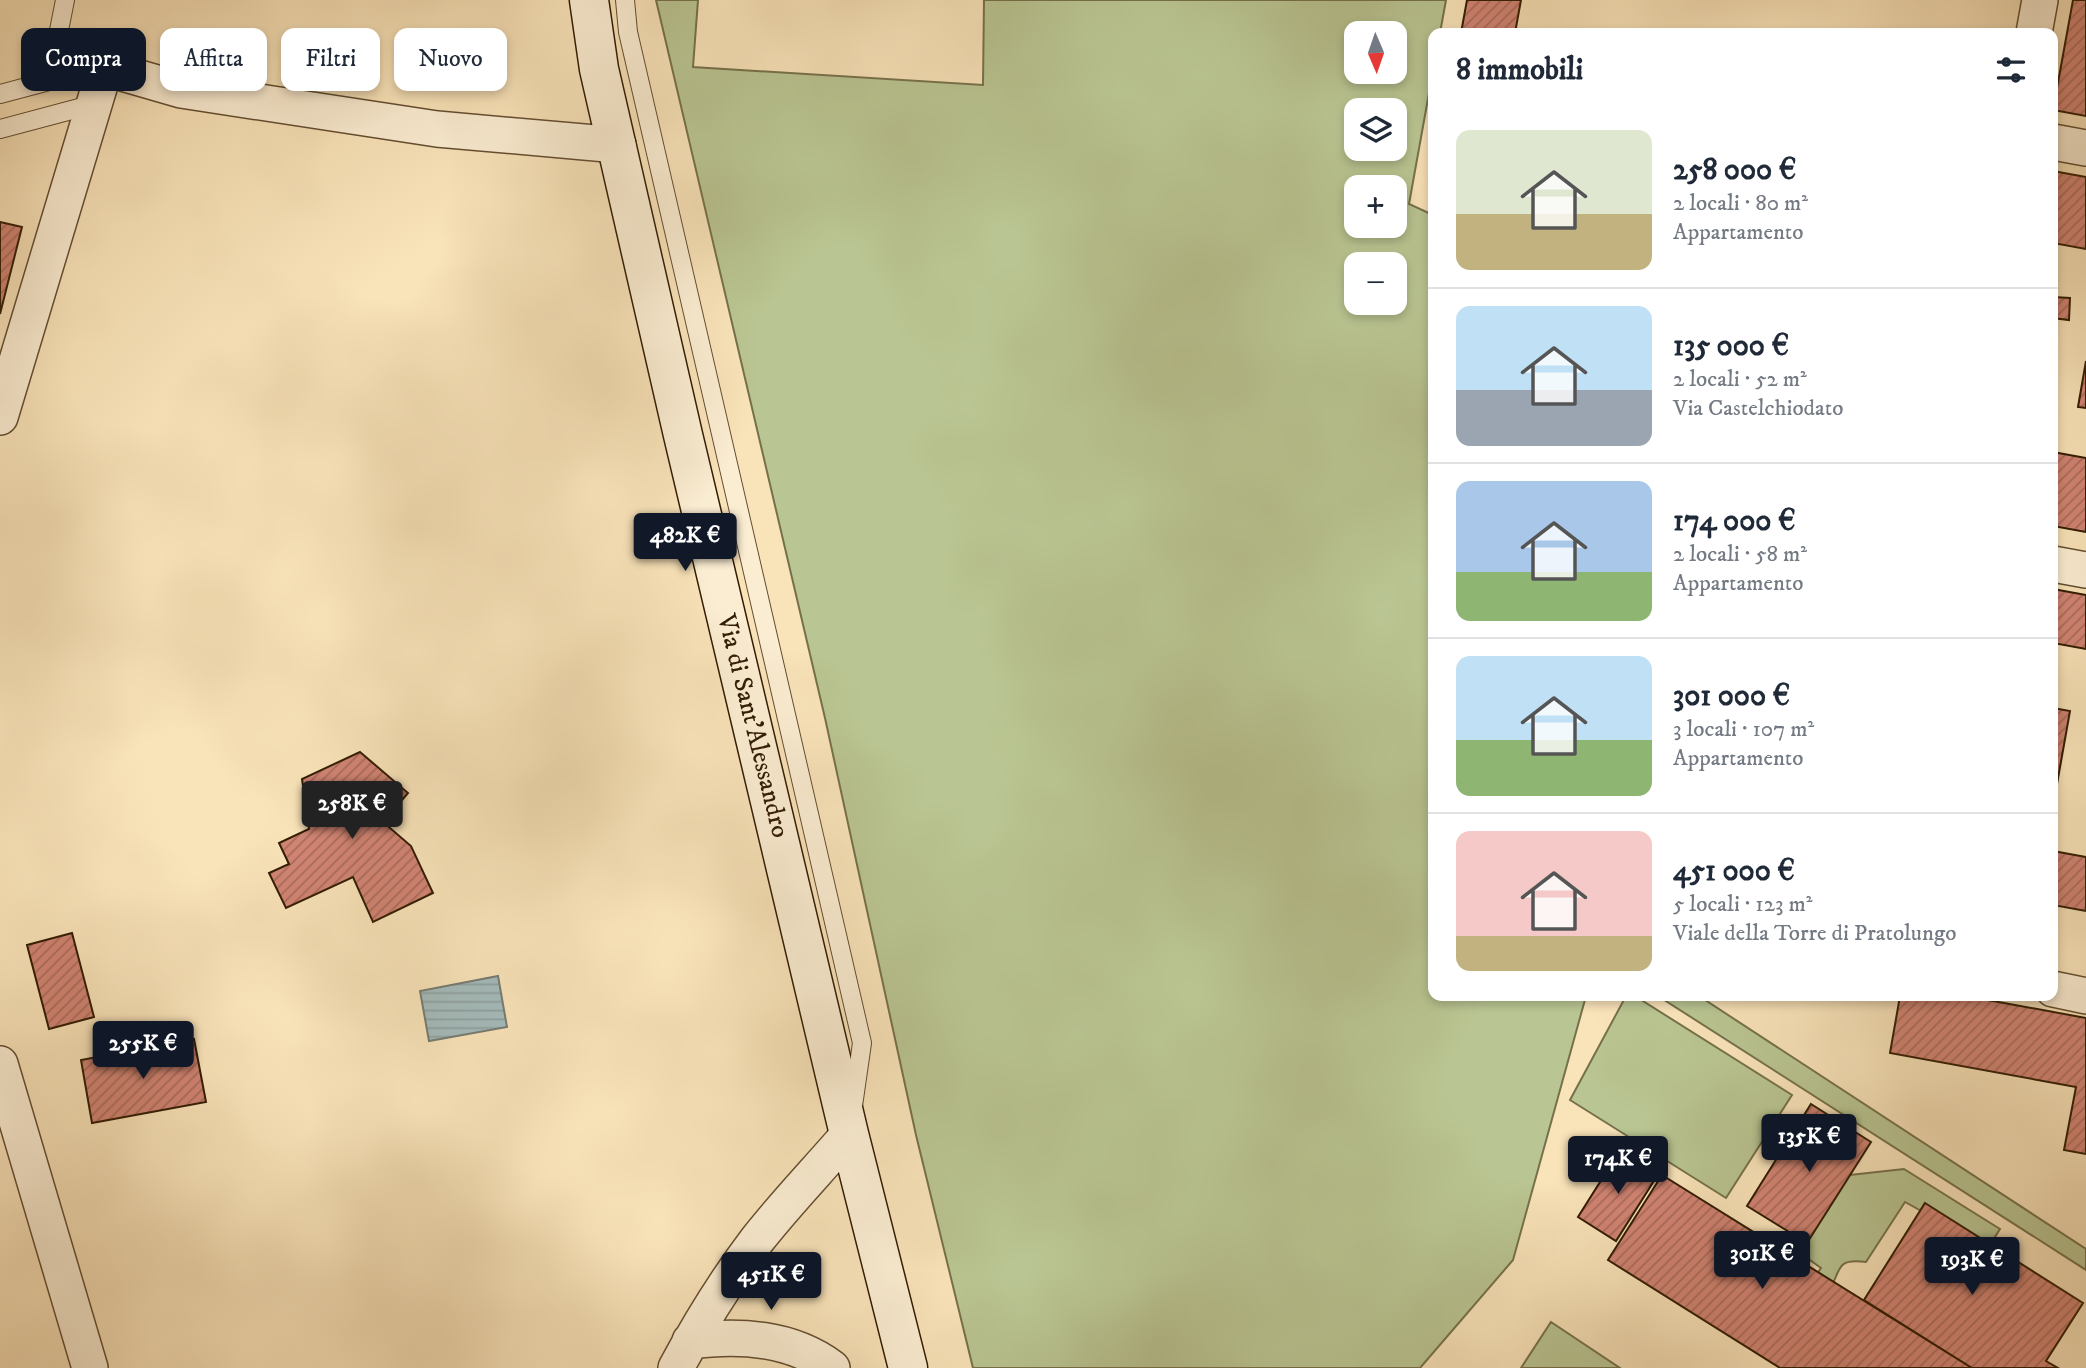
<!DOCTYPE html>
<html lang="it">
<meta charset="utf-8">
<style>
:root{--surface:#fff;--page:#f6f6f7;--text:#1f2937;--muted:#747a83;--line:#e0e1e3;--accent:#111827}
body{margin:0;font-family:"IM FELL DW Pica",serif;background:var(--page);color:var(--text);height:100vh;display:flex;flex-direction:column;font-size:26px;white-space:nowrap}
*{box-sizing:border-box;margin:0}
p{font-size:23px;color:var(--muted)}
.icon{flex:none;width:38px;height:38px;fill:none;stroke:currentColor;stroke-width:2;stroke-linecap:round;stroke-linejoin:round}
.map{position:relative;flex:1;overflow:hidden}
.drawer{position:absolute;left:1428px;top:28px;width:630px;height:973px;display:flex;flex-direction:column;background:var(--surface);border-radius:14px;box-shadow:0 4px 10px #0003}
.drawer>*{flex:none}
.guide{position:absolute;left:21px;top:28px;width:665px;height:63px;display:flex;gap:14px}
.needle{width:46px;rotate:178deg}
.controls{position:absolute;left:1344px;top:21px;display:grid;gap:14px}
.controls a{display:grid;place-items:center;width:63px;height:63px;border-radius:14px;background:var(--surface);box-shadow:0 4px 10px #0003;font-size:35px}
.price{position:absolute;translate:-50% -60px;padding:0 16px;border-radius:7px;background:var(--accent);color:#fff;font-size:23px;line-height:46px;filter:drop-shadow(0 2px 4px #0008)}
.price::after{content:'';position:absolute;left:50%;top:42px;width:21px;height:16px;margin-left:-10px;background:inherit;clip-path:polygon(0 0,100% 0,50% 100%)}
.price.current{background:#222;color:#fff}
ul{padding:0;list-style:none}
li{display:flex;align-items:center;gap:21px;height:175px;padding:0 28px}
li+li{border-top:2px solid var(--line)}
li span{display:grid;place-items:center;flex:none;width:196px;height:140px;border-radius:14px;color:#555}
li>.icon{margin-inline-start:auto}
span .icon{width:84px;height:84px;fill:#fffc;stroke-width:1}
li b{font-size:30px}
h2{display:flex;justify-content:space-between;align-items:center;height:84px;padding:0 28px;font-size:30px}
.tag{padding:0 24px;border-radius:14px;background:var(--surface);box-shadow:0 4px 10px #0003;font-size:24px;line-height:63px}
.tag.current{background:var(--accent);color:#fff}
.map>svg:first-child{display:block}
</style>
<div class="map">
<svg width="2086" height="1368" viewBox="0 0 2086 1368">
<defs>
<pattern id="water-rules" width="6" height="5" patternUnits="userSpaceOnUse" patternTransform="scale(1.75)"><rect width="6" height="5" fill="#a4bbbb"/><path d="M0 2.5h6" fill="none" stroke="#8ea09f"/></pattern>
<pattern id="building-hatch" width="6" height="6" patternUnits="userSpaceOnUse" patternTransform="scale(1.75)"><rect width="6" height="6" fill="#d18473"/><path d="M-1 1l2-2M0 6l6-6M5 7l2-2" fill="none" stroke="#aa6b5c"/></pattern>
</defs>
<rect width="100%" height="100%" fill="#f9e3b9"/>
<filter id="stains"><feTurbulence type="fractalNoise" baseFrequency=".00286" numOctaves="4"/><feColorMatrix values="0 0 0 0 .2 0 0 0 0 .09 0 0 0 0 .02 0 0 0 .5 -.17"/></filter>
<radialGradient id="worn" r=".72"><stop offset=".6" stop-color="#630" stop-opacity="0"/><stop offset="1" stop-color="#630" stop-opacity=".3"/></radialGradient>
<path fill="#b9c592" stroke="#76714b" stroke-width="2" fill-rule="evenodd" d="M656,0H698L693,67L983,85L984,0H1446L1440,33H1433V71L1409,204L1433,215V996H1586L1513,1260L1420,1368H973L916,1135L825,718ZM1356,33H1395V72H1356ZM1356,110H1395V149H1356ZM1395,187V226H1356V187ZM1356,264H1395V303H1356Z
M1626,996H1635L1792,1095L1726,1198L1570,1100Z
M1658,996H1699L2086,1249V1270Z
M1904,1169L2000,1229L1988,1248L1905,1202L1866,1262C1836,1258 1841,1269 1830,1290L1812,1281L1821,1268L1800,1253L1850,1175Z
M1551,1322L1620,1368H1521Z"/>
<path fill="url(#water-rules)" stroke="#767c72" stroke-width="2" d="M498,976L507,1027L429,1041L420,991Z"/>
<path fill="url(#building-hatch)" stroke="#321d04" stroke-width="2" d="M1467,0H1521L1515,33H1461Z
M2073,0H2086V116L2053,110Z
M2053,171L2086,177V249L2053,243Z
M0,222L22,227L0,314Z
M2053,297L2070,298L2069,320L2053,318Z
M2086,361V408L2078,407Z
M2053,452L2086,458V532L2053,526Z
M2053,589L2086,595V649L2053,643Z
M2053,708L2070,711L2057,784L2053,783Z
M360,752L408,793L383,822L411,846L433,893L373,922L353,877L286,908L269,873L289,864L279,843L309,829L302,779Z
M2053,851L2086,857V911L2053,905Z
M72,933L94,1017L49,1029L27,945Z
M1900,996H1966L2086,1018V1154L2064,1150L2076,1087L1890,1053Z
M194,1039L206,1102L92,1123L81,1060Z
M1811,1104L1871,1142L1807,1243L1747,1206Z
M1619,1152L1657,1176L1616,1241L1578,1217Z
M1662,1175L1972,1368H1780L1608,1260Z
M1925,1203L2083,1303L2046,1361L2058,1368H1972L1864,1300Z"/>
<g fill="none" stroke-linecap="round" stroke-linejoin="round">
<g stroke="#644e31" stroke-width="20">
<path id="lane" d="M625,0L628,32L862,1043L853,1106
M0,94L49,81L65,0
M0,129L94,104"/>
</g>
<g stroke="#644e31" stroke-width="38">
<path id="street" d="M2034,33L2040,0
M2053,142L2086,148
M0,417L105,68L181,90L437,129L618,145
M2053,564L2086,570
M2053,989L2086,996
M0,1064L90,1368
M690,1341C740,1335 790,1337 832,1368
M676,1368C700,1323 726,1281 757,1240C786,1203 819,1169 849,1134"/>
</g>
<g stroke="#321d04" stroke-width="41">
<path id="secondary" d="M589,0L599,69L683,435L849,1134L908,1368"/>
</g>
<use href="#lane" stroke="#fbedd2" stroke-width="18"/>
<use href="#street" stroke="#fbedd2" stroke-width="35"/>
<use href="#secondary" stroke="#fbedd2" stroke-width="38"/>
</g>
<g text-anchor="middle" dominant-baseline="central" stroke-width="6" stroke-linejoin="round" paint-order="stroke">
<g font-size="26" fill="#321d04" stroke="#fbedd2">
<text transform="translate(753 726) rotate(76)">Via di Sant'Alessandro</text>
</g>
</g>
<rect width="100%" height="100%" filter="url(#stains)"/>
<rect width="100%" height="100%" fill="url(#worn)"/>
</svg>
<div class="controls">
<a><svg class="needle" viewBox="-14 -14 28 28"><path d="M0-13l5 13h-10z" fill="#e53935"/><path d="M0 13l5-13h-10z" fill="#747a83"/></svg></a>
<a><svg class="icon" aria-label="layers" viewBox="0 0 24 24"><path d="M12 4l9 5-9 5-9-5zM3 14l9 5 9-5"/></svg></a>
<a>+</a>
<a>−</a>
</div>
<b class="price" style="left:685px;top:573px">482K €</b>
<b class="price current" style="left:352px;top:841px">258K €</b>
<b class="price" style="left:143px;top:1081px">255K €</b>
<b class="price" style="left:1809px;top:1174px">135K €</b>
<b class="price" style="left:1618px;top:1196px">174K €</b>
<b class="price" style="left:1762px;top:1291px">301K €</b>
<b class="price" style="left:1972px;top:1297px">193K €</b>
<b class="price" style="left:771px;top:1312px">451K €</b>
<div class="guide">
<a class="tag current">Compra</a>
<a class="tag">Affitta</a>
<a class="tag">Filtri</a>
<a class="tag">Nuovo</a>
</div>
<section class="drawer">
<h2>8 immobili<svg class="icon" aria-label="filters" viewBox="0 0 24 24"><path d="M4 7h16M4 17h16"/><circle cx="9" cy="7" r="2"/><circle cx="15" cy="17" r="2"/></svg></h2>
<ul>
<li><span style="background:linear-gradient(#dfe7d0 60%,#c2b280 0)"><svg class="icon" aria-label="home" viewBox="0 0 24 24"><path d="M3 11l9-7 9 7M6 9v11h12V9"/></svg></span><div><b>258 000 €</b><p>2 locali · 80 m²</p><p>Appartamento</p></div></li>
<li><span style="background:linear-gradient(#bfe0f5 60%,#9aa5b1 0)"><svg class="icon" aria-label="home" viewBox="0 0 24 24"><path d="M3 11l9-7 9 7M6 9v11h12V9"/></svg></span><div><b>135 000 €</b><p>2 locali · 52 m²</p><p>Via Castelchiodato</p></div></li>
<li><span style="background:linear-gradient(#a9c7e8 65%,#8fb573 0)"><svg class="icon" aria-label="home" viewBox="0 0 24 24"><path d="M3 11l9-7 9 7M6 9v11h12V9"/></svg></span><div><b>174 000 €</b><p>2 locali · 58 m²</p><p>Appartamento</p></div></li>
<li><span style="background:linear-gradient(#bfe0f5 60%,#8fb573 0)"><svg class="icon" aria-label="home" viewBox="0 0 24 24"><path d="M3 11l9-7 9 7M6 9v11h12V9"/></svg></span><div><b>301 000 €</b><p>3 locali · 107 m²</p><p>Appartamento</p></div></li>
<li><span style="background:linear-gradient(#f6c9c9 75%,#c2b280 0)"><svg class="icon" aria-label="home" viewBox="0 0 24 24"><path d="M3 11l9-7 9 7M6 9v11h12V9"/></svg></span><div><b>451 000 €</b><p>5 locali · 123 m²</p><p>Viale della Torre di Pratolungo</p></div></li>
</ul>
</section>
</div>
